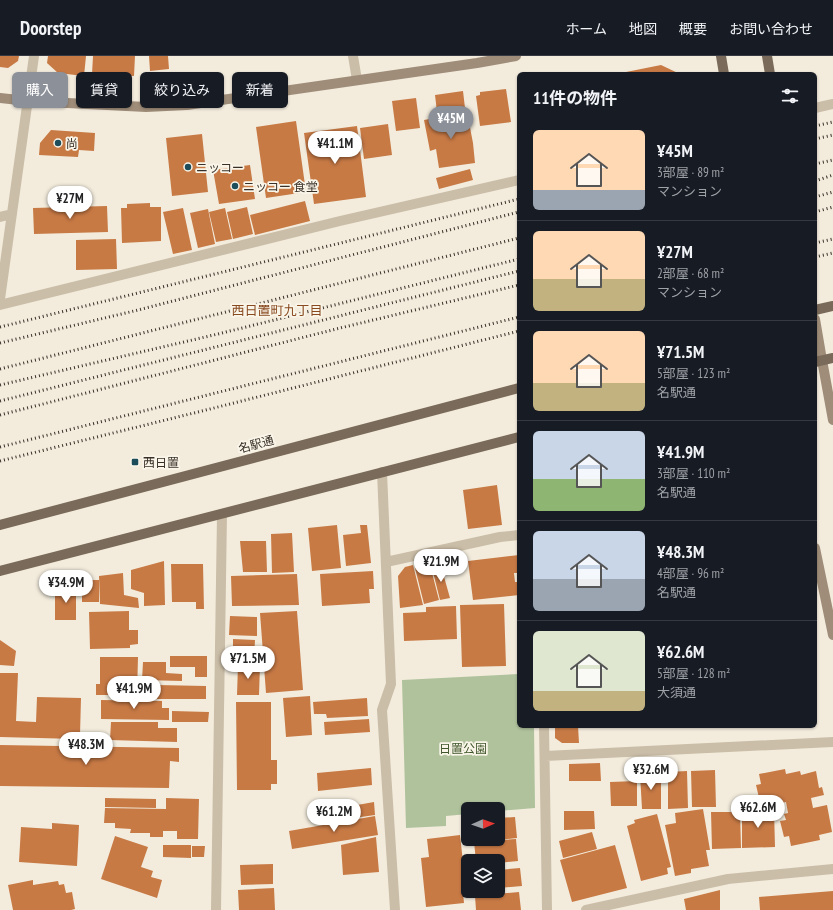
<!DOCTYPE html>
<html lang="ja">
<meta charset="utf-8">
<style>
:root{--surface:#171b24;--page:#20242c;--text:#f1f3f6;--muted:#9ea1a6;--line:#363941;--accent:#8c9099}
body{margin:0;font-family:"PT Sans Narrow","Noto Sans JP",sans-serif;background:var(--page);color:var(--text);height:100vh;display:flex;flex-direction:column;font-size:15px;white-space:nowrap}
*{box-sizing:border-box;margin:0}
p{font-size:13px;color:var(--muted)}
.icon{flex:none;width:22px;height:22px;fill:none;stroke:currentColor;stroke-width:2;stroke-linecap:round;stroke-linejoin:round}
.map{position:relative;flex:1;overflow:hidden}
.drawer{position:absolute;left:517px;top:16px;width:300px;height:656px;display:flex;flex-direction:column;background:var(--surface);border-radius:6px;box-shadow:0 1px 3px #0004}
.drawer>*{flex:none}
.hud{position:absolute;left:12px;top:16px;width:380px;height:36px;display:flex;gap:8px}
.needle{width:26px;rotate:88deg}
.fabs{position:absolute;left:461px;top:746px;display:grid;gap:8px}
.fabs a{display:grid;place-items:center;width:44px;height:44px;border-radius:6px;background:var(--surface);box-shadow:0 1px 3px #0004;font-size:20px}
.price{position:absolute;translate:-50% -34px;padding:0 9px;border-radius:14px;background:#fff;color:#222;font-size:13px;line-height:26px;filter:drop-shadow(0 1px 2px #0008)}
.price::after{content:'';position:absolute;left:50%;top:24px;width:12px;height:9px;margin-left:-6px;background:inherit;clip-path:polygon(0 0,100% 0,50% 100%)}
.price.selected{background:var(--accent);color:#fff}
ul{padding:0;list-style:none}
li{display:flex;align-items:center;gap:12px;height:100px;padding:0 16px}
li+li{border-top:1px solid var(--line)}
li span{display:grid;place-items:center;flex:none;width:112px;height:80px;border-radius:6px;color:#555}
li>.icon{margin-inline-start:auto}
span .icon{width:48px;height:48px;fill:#fffc;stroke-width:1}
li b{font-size:17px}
h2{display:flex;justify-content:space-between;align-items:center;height:48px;padding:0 16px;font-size:17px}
.chip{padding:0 14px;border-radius:6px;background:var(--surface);box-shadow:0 1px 3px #0004;font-size:14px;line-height:36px}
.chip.selected{background:var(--accent);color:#fff}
header{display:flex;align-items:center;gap:24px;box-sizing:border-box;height:56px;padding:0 20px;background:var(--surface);border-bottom:1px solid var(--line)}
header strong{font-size:19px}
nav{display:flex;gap:22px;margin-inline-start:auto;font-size:14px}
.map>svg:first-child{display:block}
</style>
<header>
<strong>Doorstep</strong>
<nav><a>ホーム</a><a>地図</a><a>概要</a><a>お問い合わせ</a></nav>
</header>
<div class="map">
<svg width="833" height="854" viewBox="0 0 833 854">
<rect width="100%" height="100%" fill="#f3ecdd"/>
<path fill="#afc29c" d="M519,618V670H534L535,752L498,755V753H468V758L446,760V770L406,772L402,624Z"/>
<path fill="#c87a45" d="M0,0H19L18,5L8,12L0,11Z
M48,0H86L84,20L58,17L47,7Z
M93,0H135L134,20L92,18Z
M149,0H168L169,13L150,15Z
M661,9L680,18H621V17Z
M506,33L511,66L480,70L476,40L480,39V36Z
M463,35L465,52L437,56L435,39Z
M416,42L420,72L396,75L392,45Z
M467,56L473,87L475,107L439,112L436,93L430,95L424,64Z
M296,65L306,136L266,142L256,71Z
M388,68L392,99L364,103L360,72Z
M357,70L366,141L314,148L304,77Z
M51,74L95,77L94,95L79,94L78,101L39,99L40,87Z
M202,78L208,136L172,140L166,82Z
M250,109L255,143L219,148L213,114Z
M470,113L473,124L439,133L436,122Z
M305,145L310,165L255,179L250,159Z
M150,147V151H161V185L122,187L121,152H127V148Z
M107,150L108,176L34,178L33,152Z
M247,151L253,178L233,183L227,156Z
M183,152L192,194L173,198L163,156Z
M225,152L232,183L216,186L209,156Z
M208,153L215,188L198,192L190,157Z
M116,183L117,213L76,214V184Z
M497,429L502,469L468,473L463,434Z
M337,469L341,512L312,515L308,472Z
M360,469H367L371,507L346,510L343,479L361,477Z
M292,477L294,516L272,517L271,478Z
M240,485H266L267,516H243Z
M519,499V517H514L515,526H519V539L473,544L468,505Z
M164,505L165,549L144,550V537L131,533V514Z
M171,508H203L204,553H196V546H172Z
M413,509L423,549L400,552L398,520L405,511Z
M430,509L439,544L424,548L415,512Z
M441,510L450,542L440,544L432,512Z
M373,515L374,533H369L370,547L322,550L320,518Z
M123,517L124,539L138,542L139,552L100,548L99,520Z
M297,518L299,549L232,550L231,520Z
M82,524H99V546H82Z
M55,531H76V564H55Z
M504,548L506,610L462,611L460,549Z
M456,550L457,583L404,585L403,557L426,556V551Z
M129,555V574H138V588L130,589V592L90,593L89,556Z
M297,555L303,634L266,637L260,557Z
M230,560L257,561V580L229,579Z
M233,583L255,584L254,602H233Z
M0,584L16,595L14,610L0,609Z
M170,600H207V621H195V611H170Z
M100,601H138L137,639H96V628H100Z
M143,606H166V617L182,618V625L142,624Z
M238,609H260L259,639H237Z
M0,617H18L16,665L36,666L37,641L81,642L80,679L76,683L0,681Z
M157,629L206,630V643H157Z
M310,640L312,679L286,681L283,642Z
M367,642L368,660L327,662L326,658H314L313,646Z
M101,644L162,645V652H169V664L101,663Z
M236,646H271V704H277V728H271V734H237Z
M172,655L209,656L208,666H172Z
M369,663L370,676L325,679L324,666Z
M111,666H158V672H177V686L110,684Z
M555,670H578L579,687H562L555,682Z
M0,689L179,692V706L170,705L169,732L0,730Z
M600,707L601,725H569V708Z
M371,712L372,729L318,735L317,717Z
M785,713L786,718L800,715L801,719L816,715L819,732L822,731L824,739L811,742L813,752L827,749L832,776L819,779L820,784L791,790L789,780L784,781L780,765L786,764L784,758L788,757L786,746L765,751L764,745L760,746L756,729L761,728L759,718Z
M715,714L716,751H692L691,715Z
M687,715L688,752L668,753V716Z
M640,718H661V753H642Z
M637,725V750H611L610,726Z
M105,742L156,743V752L105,751Z
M166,742L199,743L198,783H177V775H163V781H150V777H130L131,773L115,772V767H104L105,752L166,753Z
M374,746L375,759L319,767L318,756Z
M703,753L710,794H706L709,810L691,813V817L675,820L665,769L676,767L675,757Z
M774,754L775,791L742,792V755Z
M564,755H594L595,773L564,774Z
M711,756H740L741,792L712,793Z
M657,758L671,811L667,812L668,818L641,825L627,770L635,767L634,764Z
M375,760L378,779L292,793L289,775Z
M515,761L517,782L498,784V762Z
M52,767L79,769L77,810L19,806L21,771L52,773Z
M592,776L597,793L563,802L559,785Z
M460,779L464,815L461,816L464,847L426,851L421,802L429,801L427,783Z
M115,780L148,791L141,811L153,815L151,821L162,824L157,842L101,823Z
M376,781L379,816L343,819L341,789Z
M516,783L518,805L498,807V805H476L474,786Z
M163,789H191V802L163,801Z
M615,789L627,832L572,846L560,804Z
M192,790H205L204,801H192Z
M273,808V828L241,829L240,809Z
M520,812L522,830L498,832V814Z
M33,824V829L58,825L59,829L64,828L66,837L72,836L75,853L71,854H13L8,829Z
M274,832L275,854H239L238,834Z
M720,834V854H686L684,843Z
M833,835V854H760L759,841Z
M519,836L521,854H476L475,840Z"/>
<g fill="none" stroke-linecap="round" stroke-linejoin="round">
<path stroke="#cbbea8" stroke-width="10" d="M353,0L357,24
M815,52L833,48
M0,161L12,158
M0,243L34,0
M0,249L340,165L519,124
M382,416L391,628L382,654L395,854
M386,506L500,481L519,479
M544,670L547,854
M545,700L833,686
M216,854L222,458
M586,854L728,823L833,813"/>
<path stroke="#9f8d79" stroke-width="10" d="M0,42L28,45L146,51L187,49L477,7L516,0
M815,263L822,304L833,364
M815,492L833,579"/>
<path stroke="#7a6a59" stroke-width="10" d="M721,0L724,18
M767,0L770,18
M815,254L833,250
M815,306L833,302
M0,469L519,332
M0,515L519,381"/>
<path stroke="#383028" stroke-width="3" stroke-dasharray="1 3" stroke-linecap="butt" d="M815,70L833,66
M815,83L833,79
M815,108L833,104
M815,125L833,119
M815,141L833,136
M815,156L833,151
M815,187L833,183
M815,201L833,197
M0,271L519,143
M0,287L134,255L519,156
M0,313L519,182
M0,329L218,278L519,203
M0,345L519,215
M0,359L336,273L519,229
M0,391L519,261
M0,405L210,353L519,275"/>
</g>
<g fill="#1d4c5a" stroke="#faf5e9" stroke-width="1.5">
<circle cx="58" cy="87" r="4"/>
<circle cx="188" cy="111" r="4"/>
<circle cx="235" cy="130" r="4"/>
<rect x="131" y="402" width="8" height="8" rx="2"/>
</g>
<g text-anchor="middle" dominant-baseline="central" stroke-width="3.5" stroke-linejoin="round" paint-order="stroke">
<g font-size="12" fill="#383028" stroke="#faf5e9" text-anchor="start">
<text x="66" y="87">尚</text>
<text x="196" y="111">ニッコー</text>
<text x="243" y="130">ニッコー 食堂</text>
<text x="143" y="406">西日置</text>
</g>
<g font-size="12" fill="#383028" stroke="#faf5e9">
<text transform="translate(256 388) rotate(-15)">名駅通</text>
</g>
<g font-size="12" fill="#40572c" stroke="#faf5e9">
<text x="463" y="692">日置公園</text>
</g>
<g font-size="13" fill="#894a20" stroke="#faf5e9">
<text x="277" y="254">西日置町九丁目</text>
</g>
</g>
</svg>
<div class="fabs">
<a><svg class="needle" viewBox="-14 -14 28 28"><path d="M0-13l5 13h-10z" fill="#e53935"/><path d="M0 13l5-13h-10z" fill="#9ea1a6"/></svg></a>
<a><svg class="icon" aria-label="layers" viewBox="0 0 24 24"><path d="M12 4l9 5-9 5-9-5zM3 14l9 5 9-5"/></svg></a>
</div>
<b class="price selected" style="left:451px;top:84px">¥45M</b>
<b class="price" style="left:335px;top:109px">¥41.1M</b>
<b class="price" style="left:70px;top:164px">¥27M</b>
<b class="price" style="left:441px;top:527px">¥21.9M</b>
<b class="price" style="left:66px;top:548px">¥34.9M</b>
<b class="price" style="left:248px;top:624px">¥71.5M</b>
<b class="price" style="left:134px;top:654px">¥41.9M</b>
<b class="price" style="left:86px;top:710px">¥48.3M</b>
<b class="price" style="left:651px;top:735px">¥32.6M</b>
<b class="price" style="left:758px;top:773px">¥62.6M</b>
<b class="price" style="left:334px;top:777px">¥61.2M</b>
<div class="hud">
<a class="chip selected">購入</a>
<a class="chip">賃貸</a>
<a class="chip">絞り込み</a>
<a class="chip">新着</a>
</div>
<section class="drawer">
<h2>11件の物件<svg class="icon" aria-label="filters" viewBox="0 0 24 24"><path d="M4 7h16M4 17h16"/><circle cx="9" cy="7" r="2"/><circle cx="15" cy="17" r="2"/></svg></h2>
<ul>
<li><span style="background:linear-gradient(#ffd9b3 75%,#9aa5b1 0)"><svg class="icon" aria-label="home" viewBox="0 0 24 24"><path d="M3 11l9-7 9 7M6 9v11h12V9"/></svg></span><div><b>¥45M</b><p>3部屋 · 89 m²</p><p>マンション</p></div></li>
<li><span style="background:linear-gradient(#ffd9b3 60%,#c2b280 0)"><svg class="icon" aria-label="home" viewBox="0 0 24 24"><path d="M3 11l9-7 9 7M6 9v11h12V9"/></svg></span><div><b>¥27M</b><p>2部屋 · 68 m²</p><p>マンション</p></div></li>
<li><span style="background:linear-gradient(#ffd9b3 65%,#c2b280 0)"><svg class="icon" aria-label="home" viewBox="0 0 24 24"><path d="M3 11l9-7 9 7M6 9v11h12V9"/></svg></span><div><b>¥71.5M</b><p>5部屋 · 123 m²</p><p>名駅通</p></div></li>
<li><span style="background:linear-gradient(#c9d6e8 60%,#8fb573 0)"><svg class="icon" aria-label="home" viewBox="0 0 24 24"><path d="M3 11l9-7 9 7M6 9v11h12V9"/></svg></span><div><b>¥41.9M</b><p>3部屋 · 110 m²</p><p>名駅通</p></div></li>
<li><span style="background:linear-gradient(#c9d6e8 60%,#9aa5b1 0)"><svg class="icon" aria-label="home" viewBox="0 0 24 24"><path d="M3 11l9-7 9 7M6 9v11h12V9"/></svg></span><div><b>¥48.3M</b><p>4部屋 · 96 m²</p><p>名駅通</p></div></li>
<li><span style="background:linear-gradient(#dfe7d0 75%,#c2b280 0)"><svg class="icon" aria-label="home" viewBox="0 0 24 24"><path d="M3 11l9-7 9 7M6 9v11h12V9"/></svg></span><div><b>¥62.6M</b><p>5部屋 · 128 m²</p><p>大須通</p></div></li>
</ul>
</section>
</div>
